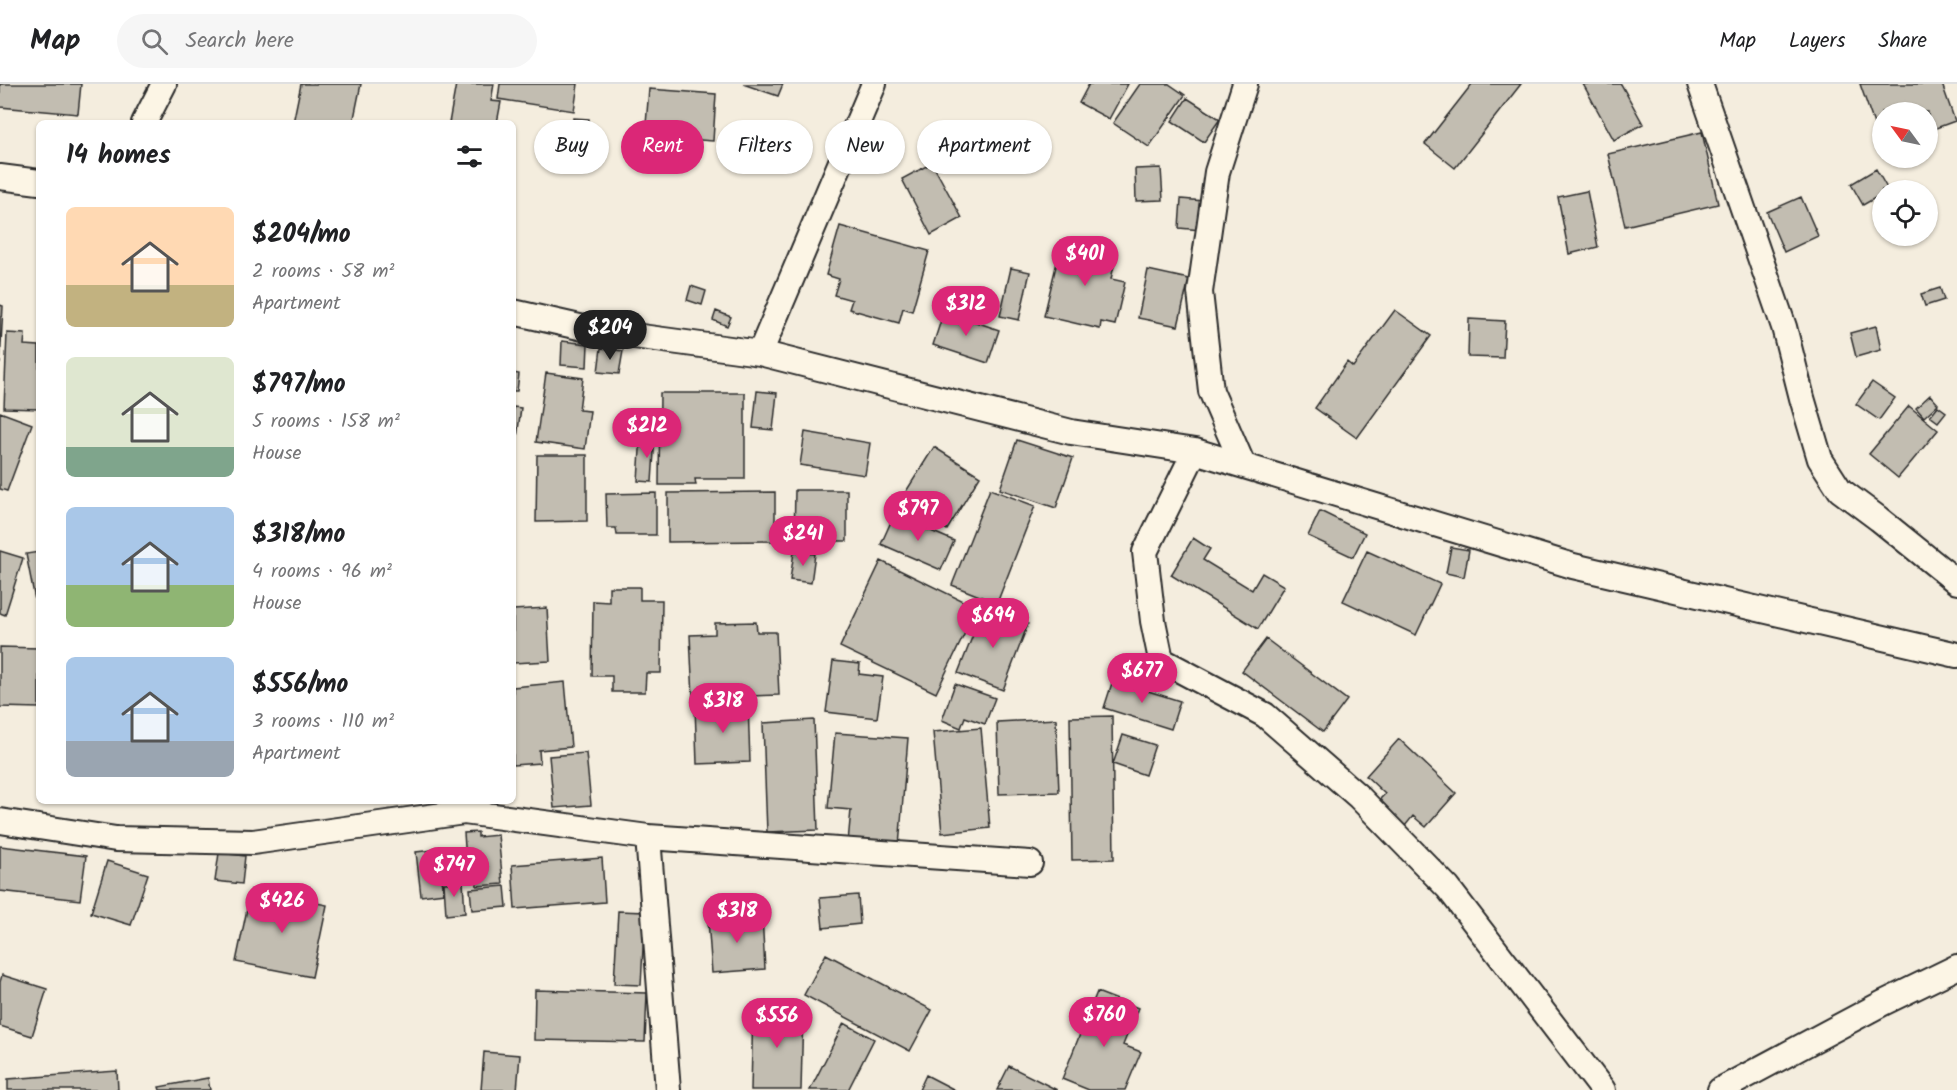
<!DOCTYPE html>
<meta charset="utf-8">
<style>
:root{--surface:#fff;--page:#f6f6f6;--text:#202124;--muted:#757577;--line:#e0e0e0;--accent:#db2777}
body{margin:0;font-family:Kalam,sans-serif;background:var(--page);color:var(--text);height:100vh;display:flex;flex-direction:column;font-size:22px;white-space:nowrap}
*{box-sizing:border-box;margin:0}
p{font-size:20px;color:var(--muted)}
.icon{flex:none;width:33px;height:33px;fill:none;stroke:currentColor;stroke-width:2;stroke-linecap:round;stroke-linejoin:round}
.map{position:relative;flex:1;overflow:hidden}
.drawer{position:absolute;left:36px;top:36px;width:480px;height:684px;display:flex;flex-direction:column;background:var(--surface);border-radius:9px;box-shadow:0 2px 4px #0004}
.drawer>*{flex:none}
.hud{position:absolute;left:534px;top:36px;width:570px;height:54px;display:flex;gap:12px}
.needle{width:39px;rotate:303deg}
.fabs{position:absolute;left:1872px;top:18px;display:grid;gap:12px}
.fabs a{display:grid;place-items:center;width:66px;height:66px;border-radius:50%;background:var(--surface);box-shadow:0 2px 4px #0004;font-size:30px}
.price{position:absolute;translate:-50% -51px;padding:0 14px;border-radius:21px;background:var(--accent);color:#fff;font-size:20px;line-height:39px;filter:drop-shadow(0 2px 3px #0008)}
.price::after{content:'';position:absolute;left:50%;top:36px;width:18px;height:14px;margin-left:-9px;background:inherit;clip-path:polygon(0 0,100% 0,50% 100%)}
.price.active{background:#222;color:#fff}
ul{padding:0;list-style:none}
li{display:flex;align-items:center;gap:18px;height:150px;padding:0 30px}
li span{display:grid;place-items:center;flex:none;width:168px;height:120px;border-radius:9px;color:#555}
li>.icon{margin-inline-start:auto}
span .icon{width:72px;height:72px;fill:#fffc;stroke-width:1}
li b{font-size:26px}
h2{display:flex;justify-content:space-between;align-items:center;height:72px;padding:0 30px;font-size:26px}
.chip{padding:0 21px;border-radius:27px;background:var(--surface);box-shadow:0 2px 4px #0004;font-size:21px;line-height:54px}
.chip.active{background:var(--accent);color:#fff}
header{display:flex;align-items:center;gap:36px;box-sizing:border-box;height:84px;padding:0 30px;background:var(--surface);border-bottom:2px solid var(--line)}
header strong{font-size:28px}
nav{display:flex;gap:33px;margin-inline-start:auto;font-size:21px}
.search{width:420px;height:54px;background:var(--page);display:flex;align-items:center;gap:15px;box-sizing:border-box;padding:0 21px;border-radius:33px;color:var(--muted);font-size:22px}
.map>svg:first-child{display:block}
</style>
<header>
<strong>Map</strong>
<div class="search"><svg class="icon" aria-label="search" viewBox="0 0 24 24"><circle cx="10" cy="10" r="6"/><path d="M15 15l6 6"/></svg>Search here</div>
<nav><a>Map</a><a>Layers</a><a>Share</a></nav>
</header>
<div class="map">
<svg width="1957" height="1006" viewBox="0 0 1957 1006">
<rect width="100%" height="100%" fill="#f4edde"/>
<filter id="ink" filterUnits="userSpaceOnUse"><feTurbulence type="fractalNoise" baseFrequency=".0167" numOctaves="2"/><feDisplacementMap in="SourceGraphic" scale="12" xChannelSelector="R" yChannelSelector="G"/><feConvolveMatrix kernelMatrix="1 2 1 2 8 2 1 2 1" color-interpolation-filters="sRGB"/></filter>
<g filter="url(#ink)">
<path fill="#c2bdb1" stroke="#2b2b2b" stroke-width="1.5" d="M0,0H81L78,30L0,23Z
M301,0H361L353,39H293Z
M456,0H494L491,17L501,18L497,39H449Z
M500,0H578L574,27L498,15Z
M743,0H783L778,12Z
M1089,0H1128L1109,35L1079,19Z
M1140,0H1169L1185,11L1149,63L1113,39Z
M1472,0H1521L1455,84L1425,60Z
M1583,0H1621L1643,40L1614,56Z
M1860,0H1942L1955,37L1928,47V28H1882V63Z
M649,5L716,10L713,57L645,52Z
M1187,14L1220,35L1204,58L1172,37Z
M573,34L589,35L588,50H573Z
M1702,48L1718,120L1625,142L1608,70Z
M932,79L962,134L931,151L902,95Z
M1161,84L1163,116L1136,117L1135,85Z
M1876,85L1888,106H1882V110L1863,121L1851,100Z
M1587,107L1598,163L1569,170L1558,113Z
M1801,113L1818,152L1784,168L1767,128Z
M1181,115L1204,117L1201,146L1179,144Z
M840,142L929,167L912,227L903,224L899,239L849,225L852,216L834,211L839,195L826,191Z
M1062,157L1117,169L1111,195L1125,198L1115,241L1101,238L1100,245L1044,232Z
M1011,184L1030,188L1019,236L1000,232Z
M1148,186L1189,195L1178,242L1138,234Z
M691,202L706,207L702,221L687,216Z
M1940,204L1944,216L1925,222L1921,210Z
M0,221L3,222L0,280Z
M1395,226L1431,252L1357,354L1315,324L1347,278L1353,283Z
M716,227L731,233L727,242L713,236Z
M944,227L999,246L988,279L933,261Z
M1469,235L1505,237L1503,274L1468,273Z
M1876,242L1881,266L1856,273L1850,249Z
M7,249L25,250L24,261L39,262V325L4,324Z
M562,257L588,260L587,283L561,281Z
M601,264L623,267L619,290L598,288Z
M513,289L519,290L517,307H513Z
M546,289L583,294L579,326L590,327L585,365L536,358Z
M1872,298L1895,314L1879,336L1856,320Z
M757,307L777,309L773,346L753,344Z
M660,309H745V395H695L696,401H659Z
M1930,311L1938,320L1924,333L1916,324Z
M1909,322L1938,346L1898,394L1869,370Z
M1938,322L1946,328L1938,338L1930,332Z
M513,323L521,324L516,361H513Z
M0,328L32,340L7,407L0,405Z
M805,348L870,359L865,391L800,381Z
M641,351L655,352L652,398L638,397Z
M1017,356L1073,374L1056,424L1000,405Z
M934,363L980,392L947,446L900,417Z
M537,371H587V437L536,438Z
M990,405L1035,422L997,519L952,501Z
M795,406H847V457H794Z
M775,408V457L668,458V409Z
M656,409V451H617L616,444H607L606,410Z
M1320,427L1365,449L1353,473L1308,452Z
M894,431L954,457L941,486L881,460Z
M1193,454L1210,465L1203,476L1252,506L1262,489L1284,502L1258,545L1171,491Z
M1451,463L1469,466L1464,493L1446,489Z
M0,467L23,474L5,531L0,529Z
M1367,467L1440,500L1416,551L1343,517Z
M39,468V531H38L26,470Z
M794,468L815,470L811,499L790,496Z
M881,477L977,524L936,609L840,563Z
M609,503H640V516H662L661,589H646L645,608H612V592H592L593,517L609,518Z
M984,523L1028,540L1003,606L958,589Z
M547,524L550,577L513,579V526Z
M756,538L757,548H776L779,611L693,614L690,551L715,550V539Z
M1266,555L1347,616L1323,648L1242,587Z
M0,563L39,564V624L0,623Z
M833,577L860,580L859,590L883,593L877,634L826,628Z
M1113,596L1180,617L1171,645L1104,624Z
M565,598L571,663L539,666L540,679L513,681V603Z
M955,600L995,614L985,640L965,633L961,644L942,636Z
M748,620L750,678L697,680L695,622Z
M1112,632L1114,775L1072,776L1070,633Z
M1056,635L1059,708L999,710L997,638Z
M814,636L818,746L767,748L763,639Z
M981,644L990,744L942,749L933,648Z
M835,649L908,654L899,762L848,758L851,726L828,724Z
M1123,651L1155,661L1145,691L1113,680Z
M1399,655L1456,709L1426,743L1413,732L1405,742L1378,717L1385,710L1366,692Z
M586,669L591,721L554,724L549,672Z
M478,748V753L498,751L503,800L477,802L475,776L466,777L464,749Z
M0,762L86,772L80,816L0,807Z
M451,764L455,794L442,796L444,809L421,812L416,768Z
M219,769L245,772L242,800L215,797Z
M602,774L605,818L515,825L512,781Z
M107,777L148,790L131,841L91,829Z
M463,798L465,829L446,831L444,799Z
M505,802L507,823L472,826L470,805Z
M251,806L327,821L312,893L236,878Z
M858,811L860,840L823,844L820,814Z
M618,827L645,828L641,901L614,900Z
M762,832L765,885L712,889L708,836Z
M826,870L932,926L910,967L804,911Z
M2,891L47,905L32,952L0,942V898Z
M535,906L647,909L645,958L534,956Z
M1097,908L1138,924L1123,961L1141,968L1125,1006H1089L1062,995Z
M753,924L803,925L801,1006H751Z
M844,939L874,955L848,1006H810Z
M484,968L520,971L517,1006H481Z
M1009,982L1057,1006H997Z
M117,987L118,1006H8V995Z
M926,991L955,1006H919Z
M208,994L210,1006H160L159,1003Z"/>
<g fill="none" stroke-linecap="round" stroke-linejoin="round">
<g stroke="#2b2b2b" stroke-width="28">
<path id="street" d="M1700,0L1784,243L1802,314L1820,375L1840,406L1879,435L1957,498
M144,39L164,0
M0,93L39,98
M513,228L597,247L760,269L1071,348L1195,367L1573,482L1957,571
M760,269L874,0
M1195,367L1145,468L1153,537L1161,576L1265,631L1359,713L1448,804L1603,1006
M1243,381L1211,307L1200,208L1217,88L1245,0
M457,717L464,728L648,753L1030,779
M0,737L116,755L253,758L464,728
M648,753L668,1006
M1720,1006L1883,919L1957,883"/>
</g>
<use href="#street" stroke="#fcf5e5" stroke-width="24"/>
</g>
</g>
</svg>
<div class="fabs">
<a><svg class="needle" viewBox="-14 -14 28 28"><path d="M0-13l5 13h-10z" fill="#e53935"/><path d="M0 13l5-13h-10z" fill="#757577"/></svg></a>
<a><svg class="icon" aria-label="locate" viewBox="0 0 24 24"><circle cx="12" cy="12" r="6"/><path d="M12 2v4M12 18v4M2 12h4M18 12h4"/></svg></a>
</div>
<b class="price" style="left:1085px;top:203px">$401</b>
<b class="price" style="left:966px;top:253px">$312</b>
<b class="price active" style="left:610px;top:277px">$204</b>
<b class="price" style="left:647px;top:375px">$212</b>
<b class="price" style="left:918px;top:458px">$797</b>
<b class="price" style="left:803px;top:483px">$241</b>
<b class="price" style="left:993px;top:565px">$694</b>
<b class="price" style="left:1142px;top:620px">$677</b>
<b class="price" style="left:723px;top:650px">$318</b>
<b class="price" style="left:454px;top:814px">$747</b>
<b class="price" style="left:282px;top:850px">$426</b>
<b class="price" style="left:737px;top:860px">$318</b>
<b class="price" style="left:1104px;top:964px">$760</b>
<b class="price" style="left:777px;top:965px">$556</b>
<div class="hud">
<a class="chip">Buy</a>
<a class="chip active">Rent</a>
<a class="chip">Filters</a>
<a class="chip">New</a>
<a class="chip">Apartment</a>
</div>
<section class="drawer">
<h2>14 homes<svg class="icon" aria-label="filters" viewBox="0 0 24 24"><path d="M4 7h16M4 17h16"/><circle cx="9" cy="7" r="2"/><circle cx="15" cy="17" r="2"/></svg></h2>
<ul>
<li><span style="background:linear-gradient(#ffd9b3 65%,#c2b280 0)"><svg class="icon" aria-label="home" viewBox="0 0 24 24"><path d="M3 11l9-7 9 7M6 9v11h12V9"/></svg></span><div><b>$204/mo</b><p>2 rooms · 58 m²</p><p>Apartment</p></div></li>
<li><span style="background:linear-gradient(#dfe7d0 75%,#7fa58c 0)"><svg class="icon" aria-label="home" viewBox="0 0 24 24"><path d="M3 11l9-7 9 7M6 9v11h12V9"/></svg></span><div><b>$797/mo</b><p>5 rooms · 158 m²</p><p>House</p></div></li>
<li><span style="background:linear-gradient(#a9c7e8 65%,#8fb573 0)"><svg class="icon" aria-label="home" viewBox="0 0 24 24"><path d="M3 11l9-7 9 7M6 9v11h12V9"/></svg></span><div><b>$318/mo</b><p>4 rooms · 96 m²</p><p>House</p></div></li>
<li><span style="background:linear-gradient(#a9c7e8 70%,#9aa5b1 0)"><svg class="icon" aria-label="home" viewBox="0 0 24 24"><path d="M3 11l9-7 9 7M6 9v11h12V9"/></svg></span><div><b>$556/mo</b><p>3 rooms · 110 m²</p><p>Apartment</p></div></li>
</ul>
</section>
</div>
